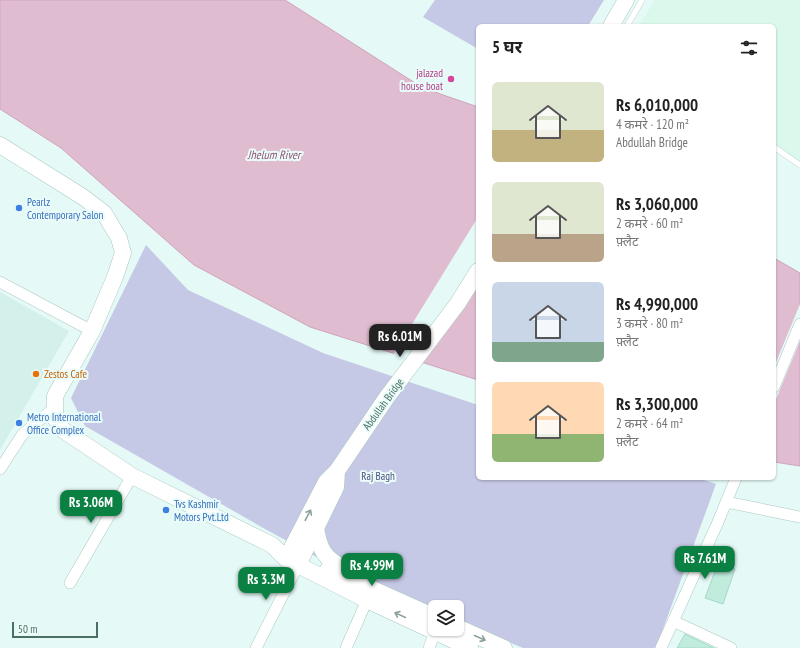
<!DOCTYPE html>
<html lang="hi">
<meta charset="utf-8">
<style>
:root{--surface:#fff;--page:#f2f2f2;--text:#222;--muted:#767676;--accent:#0b8043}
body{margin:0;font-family:"PT Sans Narrow","Noto Sans Devanagari",sans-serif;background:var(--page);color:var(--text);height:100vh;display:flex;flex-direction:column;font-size:15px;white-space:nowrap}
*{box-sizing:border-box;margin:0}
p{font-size:13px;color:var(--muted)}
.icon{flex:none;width:22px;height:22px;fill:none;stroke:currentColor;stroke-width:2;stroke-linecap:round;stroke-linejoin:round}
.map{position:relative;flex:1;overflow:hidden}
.details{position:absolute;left:476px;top:24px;width:300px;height:456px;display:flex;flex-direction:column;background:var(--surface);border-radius:6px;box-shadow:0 1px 3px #0004}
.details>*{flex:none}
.controls{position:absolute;left:428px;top:600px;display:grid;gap:8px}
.controls a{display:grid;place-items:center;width:36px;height:36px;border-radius:6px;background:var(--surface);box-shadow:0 1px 3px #0004;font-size:20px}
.scale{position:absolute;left:12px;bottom:10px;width:86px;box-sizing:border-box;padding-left:4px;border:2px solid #4d6e62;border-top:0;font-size:11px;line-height:14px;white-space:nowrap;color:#4d6e62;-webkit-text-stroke:3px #eafcfa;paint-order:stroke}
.price{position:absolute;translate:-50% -34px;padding:0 9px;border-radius:8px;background:var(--accent);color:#fff;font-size:13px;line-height:26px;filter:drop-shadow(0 1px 2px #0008)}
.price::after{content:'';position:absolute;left:50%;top:24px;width:12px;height:9px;margin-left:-6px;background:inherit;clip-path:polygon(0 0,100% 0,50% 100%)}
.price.active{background:#222;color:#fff}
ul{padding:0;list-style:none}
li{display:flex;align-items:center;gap:12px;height:100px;padding:0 16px}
li span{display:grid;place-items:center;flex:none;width:112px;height:80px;border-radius:6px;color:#555}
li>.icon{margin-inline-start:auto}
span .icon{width:48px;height:48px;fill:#fffc;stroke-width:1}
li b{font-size:17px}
h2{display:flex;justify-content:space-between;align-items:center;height:48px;padding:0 16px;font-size:17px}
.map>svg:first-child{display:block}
</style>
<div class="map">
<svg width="800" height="648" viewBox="0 0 800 648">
<rect width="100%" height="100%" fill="#e5f9f7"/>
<path fill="#d4f0ea" d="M0,292L69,331L0,450Z"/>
<path fill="#daf8eb" d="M655,0H800V163L774,144V26H639Z"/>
<path fill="#c5c9e5" d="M435,0H604L588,26H478V49L423,17Z
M146,245L188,290L323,353L478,405V478H698L716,484L656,648H523L457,620V607H435V610L335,567L265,529L85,426L71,398Z"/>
<path fill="#e0bcd1" stroke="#d0a3bd" d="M0,0H285L423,88L478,107V380L310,327L194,265L61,148L0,109Z
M774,258L800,273V466L774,462Z"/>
<path fill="#e5f9f7" d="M478,217V263L416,363L393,355Z
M800,304V341L774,404V367Z"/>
<path fill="#c0ebdd" stroke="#a2dbc7" d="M718,563L735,569L723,604L705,598Z
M685,634L691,637L714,648H677Z"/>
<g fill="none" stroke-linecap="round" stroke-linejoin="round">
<g stroke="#acc8c1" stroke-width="6">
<path id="lane" d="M627,26L642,0
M774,147L800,165"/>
</g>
<g stroke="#acc8c1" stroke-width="12">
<path id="street" d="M0,282L92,331
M774,387L800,324
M0,469L22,435L54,408
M726,502L800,517
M70,583L132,476
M673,621L731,648
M256,648L298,565
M346,648L367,600
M429,648L435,632
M661,648L718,522L736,478"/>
</g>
<g stroke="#a8c8c0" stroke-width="17">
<path id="secondary" d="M611,26L626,0
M0,145L83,197L104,213L119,238L123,253L115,277L92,331L55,396V418L63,430L132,476L272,545L286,559L298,565L367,600L470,648
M316,527C319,550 325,559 345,569
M286,559L326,482L337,471L387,397L458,303L478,271
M298,565L336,487L337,471
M328,569L435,617
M457,627L504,648"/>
</g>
<use href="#lane" stroke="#fff" stroke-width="5.5"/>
<use href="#street" stroke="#fff" stroke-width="11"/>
<use href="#secondary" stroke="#fff" stroke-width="16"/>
</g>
<defs><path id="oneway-shaft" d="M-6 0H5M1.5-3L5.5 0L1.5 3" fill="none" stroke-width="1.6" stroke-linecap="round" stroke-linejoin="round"/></defs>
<g stroke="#8ba199">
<use href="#oneway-shaft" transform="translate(308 515) rotate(-62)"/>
<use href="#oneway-shaft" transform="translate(400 615) rotate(-155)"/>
<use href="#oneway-shaft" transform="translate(480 638) rotate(24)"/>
</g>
<circle fill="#d1479c" stroke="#eafcfa" stroke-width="1.5" cx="451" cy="79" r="4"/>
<g fill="#3f7fe0" stroke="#eafcfa" stroke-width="1.5">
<circle cx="19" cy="208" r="4"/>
<circle cx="19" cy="423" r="4"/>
<circle cx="166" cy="510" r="4"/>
</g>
<circle fill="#e8710a" stroke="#eafcfa" stroke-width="1.5" cx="36" cy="374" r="4"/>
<g text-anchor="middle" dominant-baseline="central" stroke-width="4" stroke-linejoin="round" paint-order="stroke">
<g font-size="11" fill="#b23c85" stroke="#eafcfa" text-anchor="end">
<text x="443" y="73">jalazad<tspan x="443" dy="13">house boat</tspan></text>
</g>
<g font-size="11" fill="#366cbe" stroke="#eafcfa" text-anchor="start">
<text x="27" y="202">Pearlz<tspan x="27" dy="13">Contemporary Salon</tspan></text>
<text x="27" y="417">Metro International<tspan x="27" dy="13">Office Complex</tspan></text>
<text x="174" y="504">Tvs Kashmir<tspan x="174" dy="13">Motors Pvt.Ltd</tspan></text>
</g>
<g font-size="11" fill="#c56008" stroke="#eafcfa" text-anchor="start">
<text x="44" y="374">Zestos Cafe</text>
</g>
<g font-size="11" fill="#4d6e62" stroke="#eafcfa">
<text transform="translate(383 404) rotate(-54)">Abdullah Bridge</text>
</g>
<g font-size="11" fill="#4d4e7e" stroke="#eafcfa">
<text x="378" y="476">Raj Bagh</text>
</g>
<g font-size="12" font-style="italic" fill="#925477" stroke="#eafcfa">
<text x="274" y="154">Jhelum River</text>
</g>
</g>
</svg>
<div class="controls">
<a><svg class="icon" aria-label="layers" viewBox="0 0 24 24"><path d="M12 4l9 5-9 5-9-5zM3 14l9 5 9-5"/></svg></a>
</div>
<div class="scale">50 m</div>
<b class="price active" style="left:400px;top:358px">Rs 6.01M</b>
<b class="price" style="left:91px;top:524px">Rs 3.06M</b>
<b class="price" style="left:705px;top:580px">Rs 7.61M</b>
<b class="price" style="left:372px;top:587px">Rs 4.99M</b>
<b class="price" style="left:266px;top:601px">Rs 3.3M</b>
<section class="details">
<h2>5 घर<svg class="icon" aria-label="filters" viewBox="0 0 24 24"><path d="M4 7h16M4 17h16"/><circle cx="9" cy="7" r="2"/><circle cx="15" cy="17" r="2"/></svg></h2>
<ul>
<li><span style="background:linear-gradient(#dfe7d0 60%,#c2b280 0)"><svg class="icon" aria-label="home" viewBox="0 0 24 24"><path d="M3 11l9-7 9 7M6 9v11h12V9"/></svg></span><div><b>Rs 6,010,000</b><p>4 कमरे · 120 m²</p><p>Abdullah Bridge</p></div></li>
<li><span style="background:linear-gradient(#dfe7d0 65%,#b9a48a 0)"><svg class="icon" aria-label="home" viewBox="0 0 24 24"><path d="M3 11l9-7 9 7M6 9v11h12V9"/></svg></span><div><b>Rs 3,060,000</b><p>2 कमरे · 60 m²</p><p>फ़्लैट</p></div></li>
<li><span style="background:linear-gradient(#c9d6e8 75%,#7fa58c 0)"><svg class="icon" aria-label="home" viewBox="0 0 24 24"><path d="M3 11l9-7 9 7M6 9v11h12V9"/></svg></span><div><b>Rs 4,990,000</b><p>3 कमरे · 80 m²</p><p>फ़्लैट</p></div></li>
<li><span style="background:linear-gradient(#ffd9b3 65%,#8fb573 0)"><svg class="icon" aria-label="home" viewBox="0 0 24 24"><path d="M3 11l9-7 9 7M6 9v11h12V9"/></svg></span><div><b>Rs 3,300,000</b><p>2 कमरे · 64 m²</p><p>फ़्लैट</p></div></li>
</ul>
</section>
</div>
